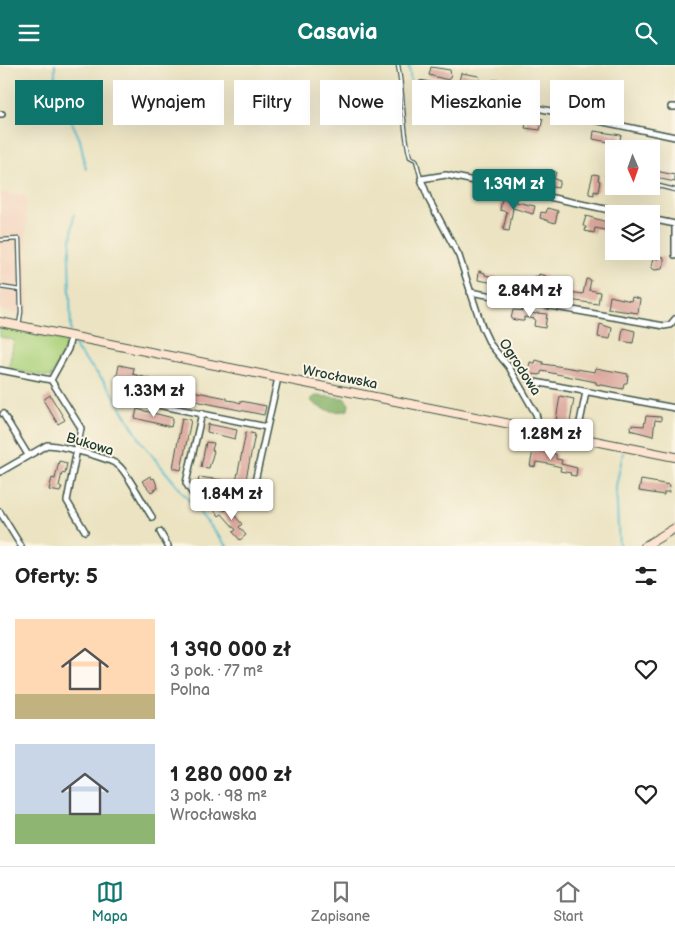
<!DOCTYPE html>
<html lang="pl">
<meta charset="utf-8">
<style>
:root{--surface:#fff;--page:#f6f6f6;--text:#222;--muted:#767676;--line:#e0e0e0;--accent:#0f766e}
body{margin:0;font-family:"Balsamiq Sans",sans-serif;background:var(--page);color:var(--text);height:100vh;display:flex;flex-direction:column;font-size:19px;white-space:nowrap}
*{box-sizing:border-box;margin:0}
p{font-size:16px;color:var(--muted)}
.icon{flex:none;width:28px;height:28px;fill:none;stroke:currentColor;stroke-width:2;stroke-linecap:round;stroke-linejoin:round}
.map{position:relative;height:481px;overflow:hidden}
.details{display:flex;flex-direction:column;background:var(--surface);flex:1}
.details>*{flex:none}
.hud{position:absolute;left:15px;top:15px;width:645px;height:45px;display:flex;gap:10px}
.needle{width:32px;rotate:178deg}
.tools{position:absolute;left:605px;top:75px;display:grid;gap:10px}
.tools a{display:grid;place-items:center;width:55px;height:55px;border-radius:0px;background:var(--surface);box-shadow:0 5px 20px #0002;font-size:25px}
.price{position:absolute;translate:-50% -42px;padding:0 11px;border-radius:5px;background:#fff;color:#222;font-size:16px;line-height:32px;filter:drop-shadow(0 1px 2px #0008)}
.price::after{content:'';position:absolute;left:50%;top:30px;width:15px;height:11px;margin-left:-8px;background:inherit;clip-path:polygon(0 0,100% 0,50% 100%)}
.price.selected{background:var(--accent);color:#fff}
ul{padding:0;list-style:none}
li{display:flex;align-items:center;gap:15px;height:125px;padding:0 15px}
li span{display:grid;place-items:center;flex:none;width:140px;height:100px;border-radius:0px;color:#555}
li>.icon{margin-inline-start:auto}
span .icon{width:60px;height:60px;fill:#fffc;stroke-width:1}
li b{font-size:21px}
h2{display:flex;justify-content:space-between;align-items:center;height:60px;padding:0 15px;font-size:21px}
.pill{padding:0 18px;border-radius:0px;background:var(--surface);box-shadow:0 5px 20px #0002;font-size:18px;line-height:45px}
.pill.selected{background:var(--accent);color:#fff}
header{display:flex;justify-content:space-between;align-items:center;height:65px;padding:0 15px;background:var(--accent);color:#fff;font-size:22px;font-weight:700}
.tab-bar{display:flex;justify-content:space-around;align-items:center;height:70px;border-top:1px solid var(--line);background:var(--surface);font-size:14px;color:var(--muted)}
.tab-bar a{display:grid;justify-items:center;gap:2px}
.tab-bar .selected{color:var(--accent)}
.map>svg:first-child{display:block}
</style>
<header><svg class="icon" aria-label="menu" viewBox="0 0 24 24"><path d="M4 6h16M4 12h16M4 18h16"/></svg>Casavia<svg class="icon" aria-label="search" viewBox="0 0 24 24"><circle cx="10" cy="10" r="6"/><path d="M15 15l6 6"/></svg></header>
<div class="map">
<svg width="675" height="481" viewBox="0 0 675 481">
<rect width="100%" height="100%" fill="#fcf5e5"/>
<filter id="ink" filterUnits="userSpaceOnUse"><feTurbulence type="fractalNoise" baseFrequency=".02" numOctaves="2"/><feDisplacementMap in="SourceGraphic" scale="10" xChannelSelector="R" yChannelSelector="G"/><feConvolveMatrix kernelMatrix="1 2 1 2 8 2 1 2 1" color-interpolation-filters="sRGB"/></filter>
<filter id="wash" filterUnits="userSpaceOnUse"><feTurbulence type="fractalNoise" baseFrequency=".0096" numOctaves="4" result="noise"/><feDisplacementMap in="SourceGraphic" scale="20" xChannelSelector="R" yChannelSelector="G"/><feGaussianBlur stdDeviation="1.12" result="paint"/><feColorMatrix in="noise" values="0 0 0 0 0 0 0 0 0 0 0 0 0 0 0 0 0 1.4 0 .05"/><feComposite in="paint" operator="in"/></filter>
<g filter="url(#wash)">
<rect width="100%" height="100%" fill="#ebe3c1"/>
<path fill="#f3d4be" d="M0,127L26,132L28,250L0,245Z"/>
<path fill="#abd27c" stroke="#658858" d="M0,262L66,276L65,283L51,312L14,305L9,302L14,275L0,272Z"/>
<path fill="#88b46c" stroke="#547850" d="M316,331L344,333L349,339L348,345C335,349 320,345 310,335Z"/>
<g fill="none" stroke-linecap="round" stroke-linejoin="round">
<path stroke="#4fb9cb" stroke-width="2" d="M55,0V19L80,75L86,104
M409,0L414,46
M71,266L69,195L74,149
M74,278L76,284L109,322L141,376L155,394L227,481
M619,481L616,421L623,388"/>
</g>
<g id="blocks">
<path fill="#dba69b" d="M431,2L450,5L451,11L448,15L429,10Z
M461,8L479,11L481,17L477,21L459,16Z
M492,15H499L517,20L515,28L491,22Z
M562,30L582,34L580,42L560,38Z
M428,32L447,35L448,40L445,44L426,40Z
M536,52L543,54L540,65L525,63L527,54L535,56Z
M594,66L621,70L619,79L593,74Z
M546,105L556,107L554,114L560,116L558,123L546,121L548,113L545,112Z
M651,105L675,110V117L651,112Z
M593,109L599,110L598,115L600,116L598,127L594,126V130L589,129V125Z
M502,134L535,141L533,149L513,143L509,166L503,165L507,147L500,145Z
M547,143L558,146L555,158L540,153L541,147L546,148Z
M586,151L614,159V167L595,163L594,168L585,166L586,162L583,161Z
M658,191L664,192V200H663L662,204L655,205L651,203L653,193L658,194Z
M479,206L485,208V210L489,211L508,215L506,224L495,222V218L478,215Z
M539,209L546,211L544,221L551,222L549,232L538,230L540,217L533,215L534,211L538,212Z
M586,214L591,215L589,225L600,227L598,239L561,234L562,226L583,229Z
M610,231L631,236L632,232L640,234L638,248L608,244Z
M513,245L526,246L525,247L536,249V248L547,249L545,263L534,261L535,254L524,252V256H521L511,254Z
M600,259L612,263L610,274L598,272Z
M623,263L635,266L633,278L621,276Z
M536,295L543,297V299L564,302L595,307L596,303L628,309L627,318H624L623,324L596,319V317L542,306L540,310L532,309L531,317L524,316L525,312H527L530,297L535,298Z
M119,300L134,303L133,309L154,315L153,319L178,323V325L192,328V326L227,333V335L234,336L241,338V336L266,341L264,350L151,327L152,324L142,321V319L124,316L123,319L116,317Z
M50,330L65,355L58,359L43,335Z
M560,331L574,334L570,357L556,355Z
M137,344L173,353L171,362L135,353Z
M646,351L661,352V356L655,355L653,371L630,365L631,360L644,361Z
M182,353L191,355L181,405L173,403Z
M208,359L237,365L235,374L207,367Z
M246,367L255,369L245,419L234,426L198,419L199,412L236,417Z
M206,377L214,378L212,385L214,386L209,403L201,402Z
M538,383L544,384V387L556,389V394L562,395L561,399L577,403L576,411L570,410L571,408L560,406L561,402L549,399L536,397L535,402L530,401L533,386L537,387Z
M59,396L67,398L65,409L62,408L59,421L62,422L60,427L49,425L52,413L55,414Z
M150,411L152,414L154,413L158,423L151,427L142,416Z
M641,415L670,420L669,427H664V430L639,426Z
M220,440L225,446L228,443L242,459L239,462L246,470L240,475L233,467L236,465L222,449L219,451L214,445Z"/>
</g>
</g>
<g filter="url(#ink)">
<use href="#blocks" fill-opacity="0" stroke="#3e5649" stroke-width="1"/>
<g fill="none" stroke-linecap="round" stroke-linejoin="round">
<g stroke="#3e5649" stroke-width="5">
<path id="lane" d="M398,0C404,31 402,62 410,92L416,95L421,114
M607,110L614,111
M651,119L675,125
M0,175L19,174L21,247L19,260
M0,222L20,225"/>
</g>
<g stroke="#3e5649" stroke-width="8">
<path id="street" d="M422,19L675,72
M671,42H675
M0,49H2
M651,154L675,159
M675,160V190
M470,227L664,261L670,260L675,254
M0,305L51,315L81,363L67,436L85,466
M51,315L68,284L71,271
M535,317L675,343
M128,334L267,362
M202,348L186,418L192,428L250,439L278,313
M3,349L28,390
M537,364L538,357L536,349L509,302L490,279L482,262L459,191L429,135L421,114L446,110L628,149
M577,372L586,327
M0,407L47,380C58,380 109,393 118,400C126,405 145,442 152,452
M0,447L21,481
M160,467L168,481"/>
</g>
<g stroke="#3e5649" stroke-width="10">
<path id="secondary" d="M0,257L675,392
M645,481L675,463"/>
</g>
<use href="#lane" stroke="#fff" stroke-width="2.5"/>
<use href="#street" stroke="#fff" stroke-width="5"/>
<use href="#secondary" stroke="#fde4d0" stroke-width="8"/>
</g>
</g>
<g text-anchor="middle" dominant-baseline="central" stroke-width="4" stroke-linejoin="round" paint-order="stroke">
<g font-size="14" fill="#1f3d34" stroke="#fcf5e5">
<text transform="translate(520 302) rotate(57)">Ogrodowa</text>
<text transform="translate(340 312) rotate(11)">Wrocławska</text>
<text transform="translate(90 379) rotate(17)">Bukowa</text>
</g>
</g>
</svg>
<div class="tools">
<a><svg class="needle" viewBox="-14 -14 28 28"><path d="M0-13l5 13h-10z" fill="#e53935"/><path d="M0 13l5-13h-10z" fill="#767676"/></svg></a>
<a><svg class="icon" aria-label="layers" viewBox="0 0 24 24"><path d="M12 4l9 5-9 5-9-5zM3 14l9 5 9-5"/></svg></a>
</div>
<b class="price selected" style="left:514px;top:146px">1.39M zł</b>
<b class="price" style="left:530px;top:253px">2.84M zł</b>
<b class="price" style="left:154px;top:353px">1.33M zł</b>
<b class="price" style="left:551px;top:396px">1.28M zł</b>
<b class="price" style="left:232px;top:456px">1.84M zł</b>
<div class="hud">
<a class="pill selected">Kupno</a>
<a class="pill">Wynajem</a>
<a class="pill">Filtry</a>
<a class="pill">Nowe</a>
<a class="pill">Mieszkanie</a>
<a class="pill">Dom</a>
</div>
</div>
<section class="details">
<h2>Oferty: 5<svg class="icon" aria-label="filters" viewBox="0 0 24 24"><path d="M4 7h16M4 17h16"/><circle cx="9" cy="7" r="2"/><circle cx="15" cy="17" r="2"/></svg></h2>
<ul>
<li><span style="background:linear-gradient(#ffd9b3 75%,#c2b280 0)"><svg class="icon" aria-label="home" viewBox="0 0 24 24"><path d="M3 11l9-7 9 7M6 9v11h12V9"/></svg></span><div><b>1 390 000 zł</b><p>3 pok. · 77 m²</p><p>Polna</p></div><svg class="icon" aria-label="heart" viewBox="0 0 24 24"><path d="M12 20l-8-8c-3-5 5-10 8-4 3-6 11-1 8 4z"/></svg></li>
<li><span style="background:linear-gradient(#c9d6e8 70%,#8fb573 0)"><svg class="icon" aria-label="home" viewBox="0 0 24 24"><path d="M3 11l9-7 9 7M6 9v11h12V9"/></svg></span><div><b>1 280 000 zł</b><p>3 pok. · 98 m²</p><p>Wrocławska</p></div><svg class="icon" aria-label="heart" viewBox="0 0 24 24"><path d="M12 20l-8-8c-3-5 5-10 8-4 3-6 11-1 8 4z"/></svg></li>
</ul>
</section>
<nav class="tab-bar">
<a class="selected"><svg class="icon" aria-label="map" viewBox="0 0 24 24"><path d="M3 6l6-2 6 2 6-2v14l-6 2-6-2-6 2zM9 4v14M15 6v14"/></svg>Mapa</a>
<a><svg class="icon" aria-label="saved" viewBox="0 0 24 24"><path d="M7 4h10v16l-5-4-5 4z"/></svg>Zapisane</a>
<a><svg class="icon" aria-label="home" viewBox="0 0 24 24"><path d="M3 11l9-7 9 7M6 9v11h12V9"/></svg>Start</a>
</nav>
